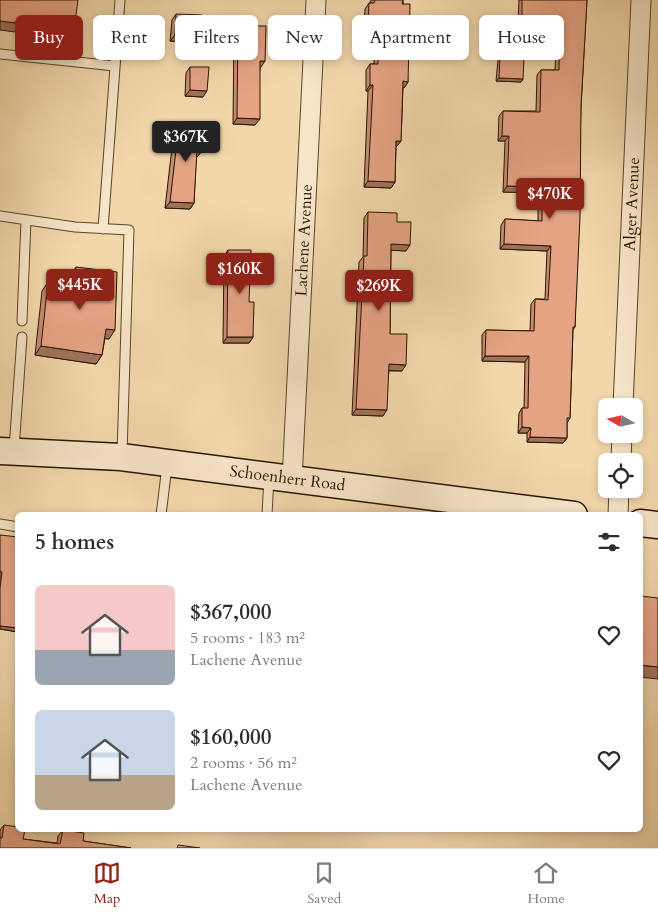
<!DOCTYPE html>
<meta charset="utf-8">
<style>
:root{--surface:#fff;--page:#f2f2f3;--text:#2b2b33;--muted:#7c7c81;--line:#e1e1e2;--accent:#8f2418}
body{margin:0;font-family:Cardo,serif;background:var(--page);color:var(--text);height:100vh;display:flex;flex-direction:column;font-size:19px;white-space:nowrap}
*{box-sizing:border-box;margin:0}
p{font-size:16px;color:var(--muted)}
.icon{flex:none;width:28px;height:28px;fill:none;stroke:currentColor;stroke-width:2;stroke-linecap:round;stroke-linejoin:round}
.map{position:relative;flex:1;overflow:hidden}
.sheet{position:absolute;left:15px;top:512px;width:628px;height:320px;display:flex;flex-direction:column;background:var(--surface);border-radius:8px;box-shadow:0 2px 8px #0003}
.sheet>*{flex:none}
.hud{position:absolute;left:15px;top:15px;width:629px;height:45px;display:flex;gap:10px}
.needle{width:32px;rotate:279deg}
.tools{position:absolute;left:598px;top:398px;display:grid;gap:10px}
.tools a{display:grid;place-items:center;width:45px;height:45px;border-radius:8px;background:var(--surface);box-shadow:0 2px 8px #0003;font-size:25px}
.price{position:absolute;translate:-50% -42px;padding:0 11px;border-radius:5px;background:var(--accent);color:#fff;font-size:16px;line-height:32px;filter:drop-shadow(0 1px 2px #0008)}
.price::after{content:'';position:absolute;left:50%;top:30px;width:15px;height:11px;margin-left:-8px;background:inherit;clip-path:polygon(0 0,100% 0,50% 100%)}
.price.active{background:#222;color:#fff}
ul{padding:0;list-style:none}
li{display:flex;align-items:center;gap:15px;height:125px;padding:0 20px}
li span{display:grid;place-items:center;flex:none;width:140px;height:100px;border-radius:8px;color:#555}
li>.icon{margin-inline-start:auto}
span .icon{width:60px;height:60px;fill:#fffc;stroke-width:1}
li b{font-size:21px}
h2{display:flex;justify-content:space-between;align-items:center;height:60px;padding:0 20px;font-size:21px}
.chip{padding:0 18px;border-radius:8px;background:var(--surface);box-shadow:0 2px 8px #0003;font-size:18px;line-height:45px}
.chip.active{background:var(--accent);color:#fff}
.menu{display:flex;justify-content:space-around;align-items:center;height:70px;border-top:1px solid var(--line);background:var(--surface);font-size:14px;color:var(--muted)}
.menu a{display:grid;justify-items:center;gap:2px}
.menu .active{color:var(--accent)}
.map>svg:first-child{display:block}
</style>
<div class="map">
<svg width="658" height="848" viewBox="0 0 658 848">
<rect width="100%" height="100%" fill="#f2d7ab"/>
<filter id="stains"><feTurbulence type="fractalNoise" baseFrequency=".004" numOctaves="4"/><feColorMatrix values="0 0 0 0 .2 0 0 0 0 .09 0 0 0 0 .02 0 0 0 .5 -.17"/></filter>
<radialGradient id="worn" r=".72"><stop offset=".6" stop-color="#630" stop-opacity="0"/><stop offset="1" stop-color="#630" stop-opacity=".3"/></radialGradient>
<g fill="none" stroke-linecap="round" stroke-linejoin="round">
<g stroke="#5a452b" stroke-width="11">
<path id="service" d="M0,54L115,66
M0,216L75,227L129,230L122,454
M103,229L120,0
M22,321L26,220
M14,449L22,337
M161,515L167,466
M267,515L269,477
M0,524L18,527"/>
</g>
<g stroke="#5a452b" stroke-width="21">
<g id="minor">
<path id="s1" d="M623,406L641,0"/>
<path d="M621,461L622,434"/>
<path id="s2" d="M292,480L316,0"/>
<path d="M618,515L619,489"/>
</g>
</g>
<g stroke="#271400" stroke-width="29">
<g id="secondary">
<path id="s3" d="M0,451L121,457L574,515"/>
<path d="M640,523L658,525"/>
</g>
</g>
<use href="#service" stroke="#f7e5c8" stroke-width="9"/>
<use href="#minor" stroke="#f7e5c8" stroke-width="19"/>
<use href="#secondary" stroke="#f7e5c8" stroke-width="26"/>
</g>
<path fill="#c58c72" stroke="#271400" d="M371,0H403L408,82L404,88L403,87L401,141L396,147L395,182L391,188L364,187L368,91H366V70L370,64H374L375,27H364L365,9L369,3H370Z
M519,0H587L581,106L575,327L573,330L570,418L567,423V438L563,443L527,442V433H518L519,413L522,408H524L525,362L482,361V335L486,330L530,331L531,304L535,299H545L547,251L500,249L501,225L505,219L538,221V193L503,192L505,141H498L499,116L503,111H536L537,75L541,70H555L557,24L518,23Z
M176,14L201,36L197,42L170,41L172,20Z
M238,26L261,67H260L255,125L233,124L234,32Z
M500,57L523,79L521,82L496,81L498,60Z
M190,67L203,97L185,96L186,73Z
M179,124L202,151L197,157H196L194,203L190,209L165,208L174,130Z
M368,212L397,222L406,251L391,250L390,334L402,371H389L383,416L352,415L359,262L363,257L364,218Z
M228,250L249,302L253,337L249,343H223L224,256Z
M76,267L109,339L105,338L102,355L96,364L35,355L42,291L48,282H53L54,280L60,271L72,273Z
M0,535L18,632L0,629Z
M4,825L23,839L57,843L58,836L63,830L83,841L131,848H0V830Z"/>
<path fill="#a0725c" stroke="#271400" d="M522,18L560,19L557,24L518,23Z
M0,21L74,30L68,39L0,30Z
M368,21H379L375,27H364Z
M175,35L201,36L197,42L170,41Z
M260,61H265L261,67H256Z
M499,78L523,79L521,82L496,81Z
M403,81L408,82L404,88L399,87Z
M370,85H373L368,91H366Z
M190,90L207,91L203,97L185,96Z
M237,118L260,119L255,125L233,124Z
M502,136H509L505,141H498Z
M396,141H401L396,147Z
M197,150L202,151L197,157L193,156Z
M368,181L395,182L391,188L364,187Z
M507,186L542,187L538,193L503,192Z
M170,202L194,203L190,209L165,208Z
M391,244L410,245L406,251L387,250Z
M504,244L551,246L547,251L500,249Z
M106,329L115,330L109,339L100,338Z
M227,337H253L249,343H223Z
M41,346L102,355L96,364L35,355Z
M485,356H529L525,362L482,361Z
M389,364L406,365L402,371L385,370Z
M356,409L387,410L383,416L352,415Z
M522,427L531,428L527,433H518Z
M530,437L567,438L563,443L527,442Z
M0,626L18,628V632L0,629Z
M640,665L658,667V679L640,677Z"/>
<path fill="#e5a384" stroke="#271400" d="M0,0H78L74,30L0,21Z
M375,0H403L402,4H410L408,82L403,81L401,141H396L395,182L368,181L373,85H370V64H378L379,21H368L369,3H374Z
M522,0H587L581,106L580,217L575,327H573L570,418H567V438L530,437L531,428L522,427V408H528L529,356H485L486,330L534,331L535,299L548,300L551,246L504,244L505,219L542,221V187L507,186L509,136H502L503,111L540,112L541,70H559L560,19L522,18Z
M176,14L202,15L201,36L175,35Z
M238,26H266L265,61H260V119L237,118Z
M500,57L524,58L523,79L499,78Z
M190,67H209L207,91L190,90Z
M179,124L204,126L202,151L197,150L194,203L170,202Z
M368,212L397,213V222H411L410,245L391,244L390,334H407L406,365L389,364L387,410L356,409L364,256H367Z
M228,250H251L249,302H254L253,337H227Z
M76,267L117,272L115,330L106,329L102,355L41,346L48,282L58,283L60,271L75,274Z
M0,535L18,537V628L0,626V588L2,572L0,571Z
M640,596L658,598V667L640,665Z
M4,825L18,827V830H25L23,839L60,844L63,830L84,833L83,841L131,848H0V838H2Z
M178,845L200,848H177Z"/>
<g text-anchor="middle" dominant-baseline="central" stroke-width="4" stroke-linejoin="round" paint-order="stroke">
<g font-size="16" fill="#271400" stroke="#f7e5c8">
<text stroke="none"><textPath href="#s1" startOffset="202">Alger Avenue</textPath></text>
<text stroke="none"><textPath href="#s2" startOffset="240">Lachene Avenue</textPath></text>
<text stroke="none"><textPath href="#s3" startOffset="289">Schoenherr Road</textPath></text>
</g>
</g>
<rect width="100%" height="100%" filter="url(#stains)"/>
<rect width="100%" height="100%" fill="url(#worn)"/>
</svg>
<div class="tools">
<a><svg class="needle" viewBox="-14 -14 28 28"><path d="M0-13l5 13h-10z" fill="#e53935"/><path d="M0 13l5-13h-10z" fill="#7c7c81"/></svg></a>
<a><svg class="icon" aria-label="locate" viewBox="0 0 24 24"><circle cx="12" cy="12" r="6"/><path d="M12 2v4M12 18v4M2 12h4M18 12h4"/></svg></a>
</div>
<b class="price active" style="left:186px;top:163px">$367K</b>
<b class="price" style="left:550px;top:220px">$470K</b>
<b class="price" style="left:240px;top:295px">$160K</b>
<b class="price" style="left:80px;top:311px">$445K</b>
<b class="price" style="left:379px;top:312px">$269K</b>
<div class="hud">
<a class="chip active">Buy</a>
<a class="chip">Rent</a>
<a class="chip">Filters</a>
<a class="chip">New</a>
<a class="chip">Apartment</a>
<a class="chip">House</a>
</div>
<section class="sheet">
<h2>5 homes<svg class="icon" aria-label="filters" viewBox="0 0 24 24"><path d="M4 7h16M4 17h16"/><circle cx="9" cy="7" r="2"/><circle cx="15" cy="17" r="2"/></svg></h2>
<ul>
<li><span style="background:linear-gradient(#f6c9c9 65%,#9aa5b1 0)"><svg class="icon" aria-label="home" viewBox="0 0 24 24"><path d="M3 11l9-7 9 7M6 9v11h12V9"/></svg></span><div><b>$367,000</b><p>5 rooms · 183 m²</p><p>Lachene Avenue</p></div><svg class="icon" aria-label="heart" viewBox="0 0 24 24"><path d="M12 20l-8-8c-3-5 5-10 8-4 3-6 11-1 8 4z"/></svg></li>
<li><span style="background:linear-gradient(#c9d6e8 65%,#b9a48a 0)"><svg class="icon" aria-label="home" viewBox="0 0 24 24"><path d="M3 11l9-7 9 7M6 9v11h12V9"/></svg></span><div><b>$160,000</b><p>2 rooms · 56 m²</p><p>Lachene Avenue</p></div><svg class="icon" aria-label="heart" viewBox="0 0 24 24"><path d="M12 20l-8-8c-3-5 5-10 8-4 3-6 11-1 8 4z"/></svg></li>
</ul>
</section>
</div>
<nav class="menu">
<a class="active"><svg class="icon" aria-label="map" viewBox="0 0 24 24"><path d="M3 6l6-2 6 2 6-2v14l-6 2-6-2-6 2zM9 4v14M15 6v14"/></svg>Map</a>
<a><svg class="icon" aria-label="saved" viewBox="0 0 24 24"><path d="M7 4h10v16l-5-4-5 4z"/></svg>Saved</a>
<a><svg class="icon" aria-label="home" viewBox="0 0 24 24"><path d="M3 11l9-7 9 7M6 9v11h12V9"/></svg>Home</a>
</nav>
